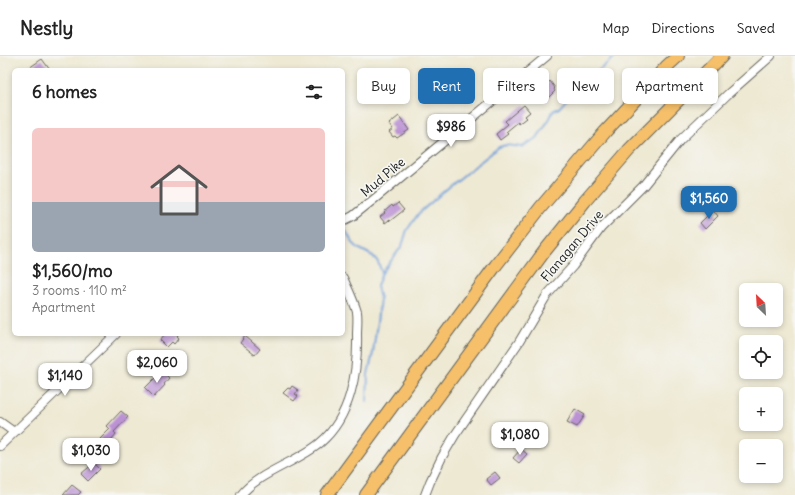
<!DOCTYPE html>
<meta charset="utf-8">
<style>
:root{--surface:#fff;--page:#f6f6f6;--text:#222;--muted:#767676;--line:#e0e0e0;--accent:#1f6fb2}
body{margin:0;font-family:Delius,sans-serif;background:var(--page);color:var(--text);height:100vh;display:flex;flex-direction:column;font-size:15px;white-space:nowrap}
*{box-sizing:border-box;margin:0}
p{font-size:13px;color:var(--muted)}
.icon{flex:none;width:22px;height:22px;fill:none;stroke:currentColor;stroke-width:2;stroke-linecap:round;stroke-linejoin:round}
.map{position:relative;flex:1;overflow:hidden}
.panel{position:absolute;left:12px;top:12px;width:333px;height:268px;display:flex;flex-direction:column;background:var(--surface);border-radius:6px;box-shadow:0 2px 6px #0003}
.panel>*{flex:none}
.guide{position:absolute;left:357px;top:12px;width:378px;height:36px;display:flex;gap:8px}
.needle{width:26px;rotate:335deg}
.tools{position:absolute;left:739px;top:227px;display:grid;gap:8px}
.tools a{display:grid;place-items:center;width:44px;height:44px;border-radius:6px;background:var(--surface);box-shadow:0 2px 6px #0003;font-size:20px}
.price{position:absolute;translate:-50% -34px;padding:0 9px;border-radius:8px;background:#fff;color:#222;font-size:13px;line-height:26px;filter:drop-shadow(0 1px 2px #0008)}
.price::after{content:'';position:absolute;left:50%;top:24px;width:12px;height:9px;margin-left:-6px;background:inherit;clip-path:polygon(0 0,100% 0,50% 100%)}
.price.current{background:var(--accent);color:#fff}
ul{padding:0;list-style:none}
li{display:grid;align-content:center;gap:8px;height:212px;padding:0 20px}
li+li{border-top:1px solid var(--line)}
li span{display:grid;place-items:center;height:124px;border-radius:6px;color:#555}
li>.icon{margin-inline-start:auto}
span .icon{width:72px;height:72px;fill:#fffc;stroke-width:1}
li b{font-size:17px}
h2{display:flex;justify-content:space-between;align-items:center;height:48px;padding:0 20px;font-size:17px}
.chip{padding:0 14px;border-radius:6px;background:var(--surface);box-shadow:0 2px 6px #0003;font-size:14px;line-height:36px}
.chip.current{background:var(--accent);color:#fff}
header{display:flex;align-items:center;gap:24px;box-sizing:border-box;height:56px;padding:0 20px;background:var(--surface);border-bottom:1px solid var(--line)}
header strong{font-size:19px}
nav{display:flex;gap:22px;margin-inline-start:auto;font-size:14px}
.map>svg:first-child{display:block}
</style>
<header>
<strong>Nestly</strong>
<nav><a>Map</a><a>Directions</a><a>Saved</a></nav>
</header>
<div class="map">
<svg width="795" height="439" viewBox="0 0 795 439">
<rect width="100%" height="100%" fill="#f6f6f2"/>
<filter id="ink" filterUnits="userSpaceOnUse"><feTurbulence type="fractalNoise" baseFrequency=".025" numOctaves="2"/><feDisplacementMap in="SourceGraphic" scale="8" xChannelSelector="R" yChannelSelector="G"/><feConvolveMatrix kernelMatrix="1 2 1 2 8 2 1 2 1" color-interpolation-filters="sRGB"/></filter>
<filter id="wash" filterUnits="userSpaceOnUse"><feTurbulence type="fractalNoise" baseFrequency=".012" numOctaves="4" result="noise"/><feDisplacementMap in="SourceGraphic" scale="16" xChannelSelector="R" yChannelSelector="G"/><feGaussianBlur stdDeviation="0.9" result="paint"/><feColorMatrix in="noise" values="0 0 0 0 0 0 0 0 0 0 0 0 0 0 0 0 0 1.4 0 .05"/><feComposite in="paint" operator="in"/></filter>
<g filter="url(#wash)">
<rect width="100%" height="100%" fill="#eee9d3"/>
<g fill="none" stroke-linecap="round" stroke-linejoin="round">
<path stroke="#6f9ed8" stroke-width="2" d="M343,170L353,187L358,192L373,200L378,206L382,217
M367,345L368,318L373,297L380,243L377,230L382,217L402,190L407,174L419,157L449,131L499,91L506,89L522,91L537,82L550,62L553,55L559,52L573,36L616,0"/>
</g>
<g id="blocks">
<path fill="#bb92d4" d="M42,3L50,14H26Z
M550,25L555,32L554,33L555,35L547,43L539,35L542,32L540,30L545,26L547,28Z
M524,49L530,56L525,60L527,62L519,68L518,66L506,76L508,78L500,84L496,78L508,68L505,65Z
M399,60L409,74L397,82L395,80L393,81L389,76L393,73L389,68Z
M398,147L404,154L390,165L389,164L385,167L380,161L385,157L384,156L392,149L393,151Z
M713,154L718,160L705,173L700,167Z
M165,278H179L177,280L179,282L174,288L172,286L167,291L160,284Z
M245,280L260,293L255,299L240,287Z
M163,316L169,322L164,328L165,329L154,341L145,332L156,321L157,322Z
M292,330L298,334L295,338L298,340L294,345L283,337L288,332L290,333Z
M575,353L585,359L577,371L567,366Z
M121,355L128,361L114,376L116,378L107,389L100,383L110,373L107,370Z
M521,393L527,398L519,407L513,402Z
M94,407L100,413L88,425L81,418Z
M495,416L500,422L491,429L486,423Z
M72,429L81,436L78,439H63Z"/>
</g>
</g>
<g filter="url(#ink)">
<use href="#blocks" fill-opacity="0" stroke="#66645c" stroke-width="1"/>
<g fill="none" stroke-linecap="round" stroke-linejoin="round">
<g stroke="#66645c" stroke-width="10">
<path id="minor" d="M343,165L353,160L378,140L547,0
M0,366L14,376
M0,390L116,278
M241,439C259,416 298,406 320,387C351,361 358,316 357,278C357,271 358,263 357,256C354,245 348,233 343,222
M425,439L430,426L442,401L455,379L519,286L547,239L573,210L601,172L643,130L680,84L728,38L771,0"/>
</g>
<g stroke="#66645c" stroke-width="14">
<path id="highway" d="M327,439L496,209L541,151L605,76L666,11L678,0
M366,439L544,196L585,145L629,94L722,0"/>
</g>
<use href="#minor" stroke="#fff" stroke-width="8"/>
<use href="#highway" stroke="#f6c06b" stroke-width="12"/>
</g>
</g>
<g text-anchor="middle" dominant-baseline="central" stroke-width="3.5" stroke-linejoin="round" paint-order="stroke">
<g font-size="13" fill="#1c1c1c" stroke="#f6f6f2">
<text transform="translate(383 121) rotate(-40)">Mud Pike</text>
<text transform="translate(572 190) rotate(-50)">Flanagan Drive</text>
</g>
</g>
</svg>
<div class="tools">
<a><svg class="needle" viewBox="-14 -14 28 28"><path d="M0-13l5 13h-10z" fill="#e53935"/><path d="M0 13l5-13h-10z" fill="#767676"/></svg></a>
<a><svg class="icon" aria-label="locate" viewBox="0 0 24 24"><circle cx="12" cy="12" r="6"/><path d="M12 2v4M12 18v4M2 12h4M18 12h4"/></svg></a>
<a>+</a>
<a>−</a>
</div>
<b class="price" style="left:451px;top:92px">$986</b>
<b class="price current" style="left:709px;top:164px">$1,560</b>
<b class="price" style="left:157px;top:328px">$2,060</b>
<b class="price" style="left:65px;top:341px">$1,140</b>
<b class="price" style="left:520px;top:400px">$1,080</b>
<b class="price" style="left:91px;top:416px">$1,030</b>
<div class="guide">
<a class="chip">Buy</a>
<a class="chip current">Rent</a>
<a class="chip">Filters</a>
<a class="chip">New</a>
<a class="chip">Apartment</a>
</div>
<section class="panel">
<h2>6 homes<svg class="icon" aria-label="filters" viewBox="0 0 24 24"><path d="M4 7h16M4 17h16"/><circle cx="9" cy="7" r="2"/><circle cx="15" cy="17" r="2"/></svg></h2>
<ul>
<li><span style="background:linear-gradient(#f6c9c9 60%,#9aa5b1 0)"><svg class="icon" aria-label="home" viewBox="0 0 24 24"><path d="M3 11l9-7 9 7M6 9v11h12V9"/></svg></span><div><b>$1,560/mo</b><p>3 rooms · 110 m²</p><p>Apartment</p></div></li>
</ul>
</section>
</div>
